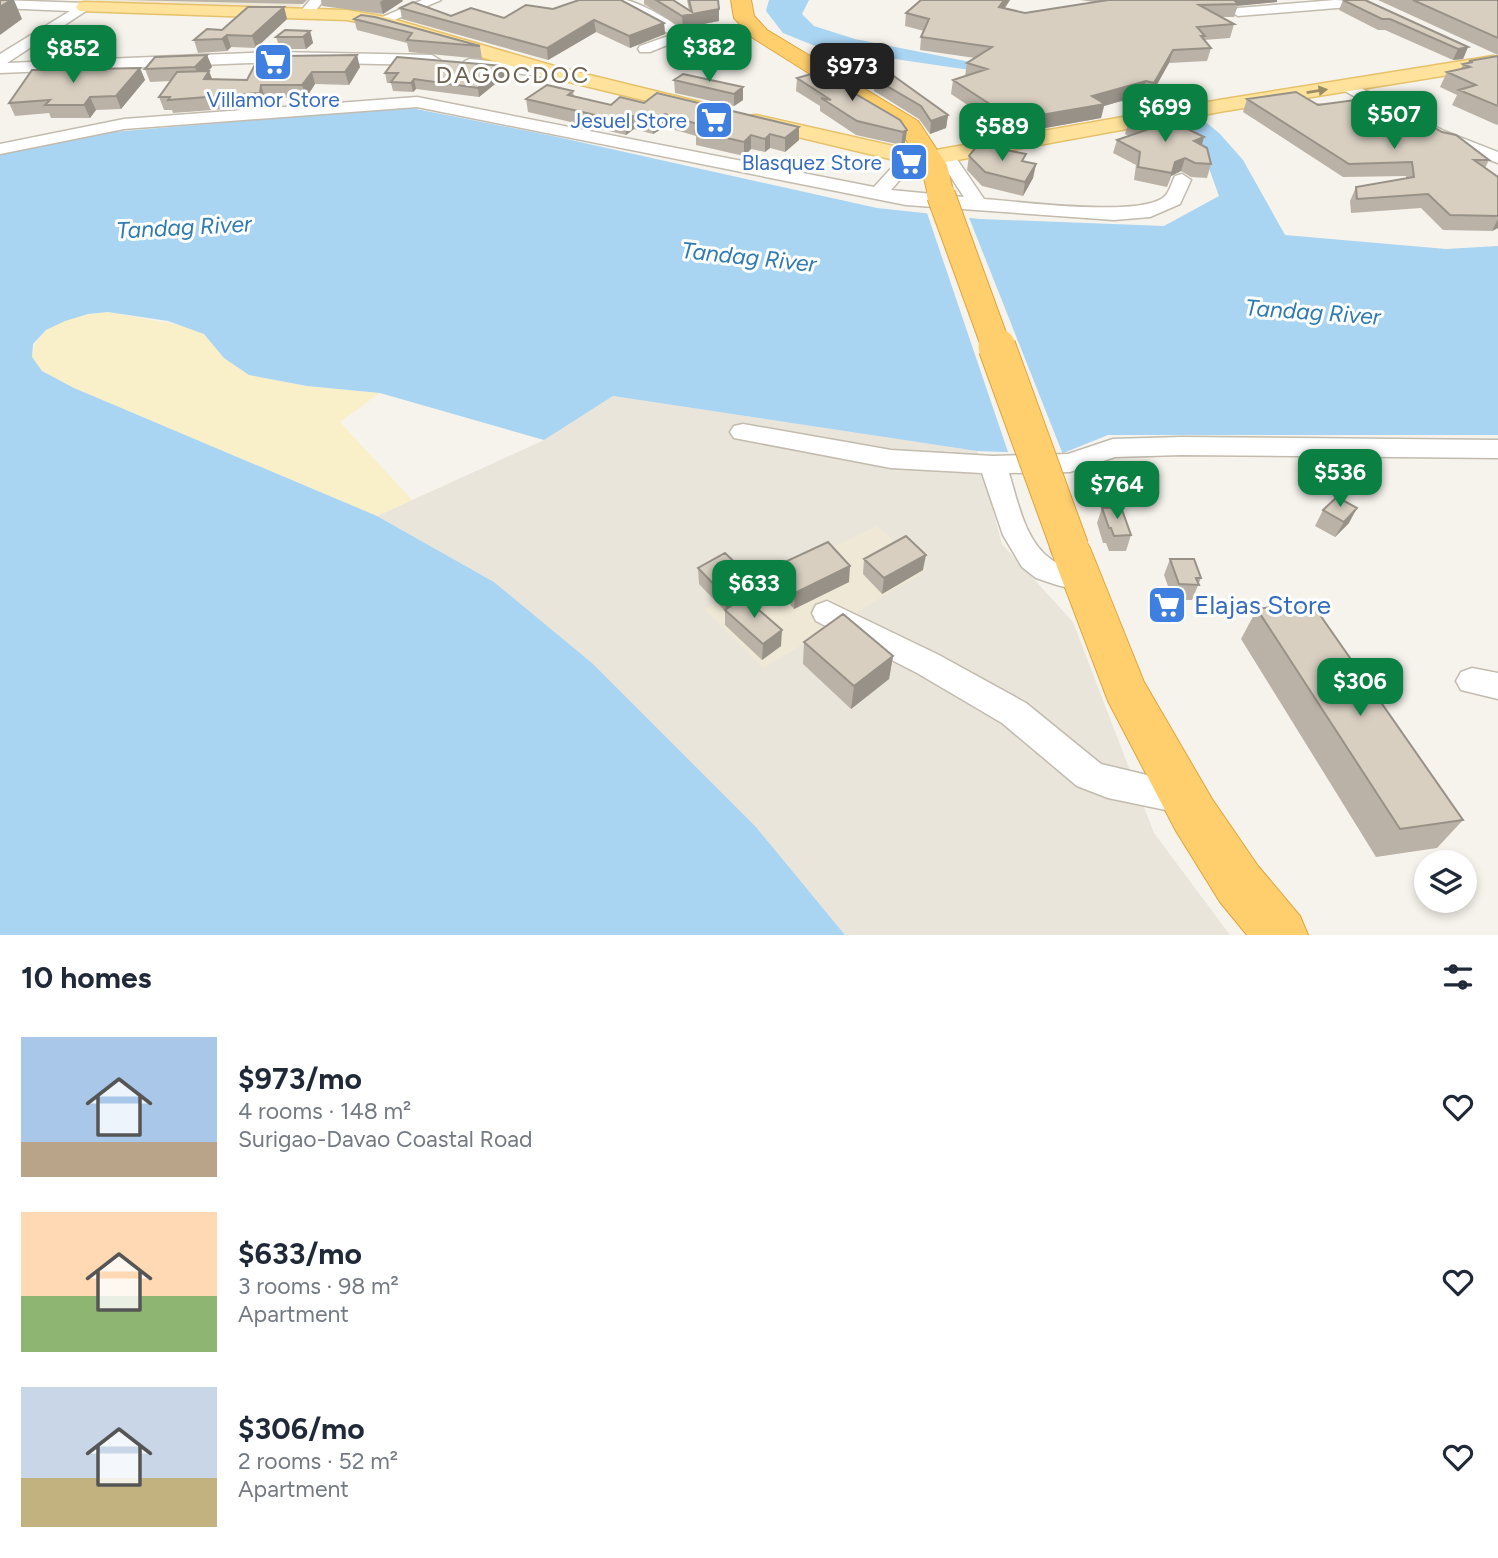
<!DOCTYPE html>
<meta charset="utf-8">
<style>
:root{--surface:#fff;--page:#f2f2f3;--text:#1f2937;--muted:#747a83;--accent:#0b8043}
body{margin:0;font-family:Figtree,sans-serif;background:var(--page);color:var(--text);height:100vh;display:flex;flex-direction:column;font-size:26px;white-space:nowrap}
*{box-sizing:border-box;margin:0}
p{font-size:23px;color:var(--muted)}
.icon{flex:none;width:38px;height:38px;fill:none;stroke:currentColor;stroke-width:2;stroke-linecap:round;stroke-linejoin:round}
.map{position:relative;height:935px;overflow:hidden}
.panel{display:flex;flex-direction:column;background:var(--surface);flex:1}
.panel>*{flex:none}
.tools{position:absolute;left:1414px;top:850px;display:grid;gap:14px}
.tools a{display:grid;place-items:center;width:63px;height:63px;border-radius:50%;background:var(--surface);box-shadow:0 4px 10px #0003;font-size:35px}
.price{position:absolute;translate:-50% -60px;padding:0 16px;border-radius:14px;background:var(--accent);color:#fff;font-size:23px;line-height:46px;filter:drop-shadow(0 2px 4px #0008)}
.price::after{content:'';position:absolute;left:50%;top:42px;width:21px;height:16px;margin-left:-10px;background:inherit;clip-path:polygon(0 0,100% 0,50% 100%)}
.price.current{background:#222;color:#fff}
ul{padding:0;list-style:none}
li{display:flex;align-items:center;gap:21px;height:175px;padding:0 21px}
li span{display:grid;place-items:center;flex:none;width:196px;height:140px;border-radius:0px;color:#555}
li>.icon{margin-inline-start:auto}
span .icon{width:84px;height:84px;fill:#fffc;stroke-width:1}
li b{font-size:30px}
h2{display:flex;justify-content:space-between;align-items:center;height:84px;padding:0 21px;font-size:30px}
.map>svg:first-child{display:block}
</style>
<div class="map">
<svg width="1498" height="935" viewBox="0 0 1498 935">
<rect width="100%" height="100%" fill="#f6f3ec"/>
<path fill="#eae5da" d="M613,396L977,451L1002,544L1073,622L1154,833L1230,935H845L756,827L592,663L494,582L377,516L544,440Z"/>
<path fill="#efe8d6" d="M97,0H305L297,9L89,6Z
M877,526L927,570L763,668L704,609Z"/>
<path fill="#f9efc9" d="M108,312L191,327L204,334L224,358L249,375L307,386L380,393L340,422L412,500L377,516L74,388L42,371L32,357C35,322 79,315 108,312Z"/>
<path fill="#a9d4f2" d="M769,0H809L802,14L814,26L855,39L1186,105L1220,134L1243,160L1285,235L1446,249L1498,246V435H1108L1061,454L977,451L613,396L544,440L380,393L307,386L249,375L224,358L204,334L168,321L108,312L88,314L65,321L46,330L33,344L32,357L42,371L74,388L377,516L494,582L592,663L756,827L845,935H0V154L113,132L406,107L553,136L877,208L980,219L1164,226L1219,196L1201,146L1110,95L970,70L820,48L783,33L766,11Z"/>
<path fill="#f6f3ec" d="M926,210L968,215L1064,457L1009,455Z"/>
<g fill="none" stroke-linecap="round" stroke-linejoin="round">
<g stroke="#c2bbae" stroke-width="3">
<path id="minor" d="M0,0L85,3L92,7L7,63L275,52L432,55L440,60L432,65L275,62L0,73V54L70,11L0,8Z
M310,0H324L312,15H302L300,12Z
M422,0H441L385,24L380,25L373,21Z
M609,0C614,0 621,0 626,0C640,3 681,24 687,37L650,52H640L638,49L640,46L671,35Z
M1335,0L1368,2L1361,6L1238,16L1231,12L1238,8Z
M470,59L555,68L563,73L555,78L465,67L462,64L465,61Z
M1347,81L1444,131L1498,152V163L1432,139L1341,89L1339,86L1341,83Z
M417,97L874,187L905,153L911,152L920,157L891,190L964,197L937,156L946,151L952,152L984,199C1017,201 1146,219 1166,195C1170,190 1172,182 1175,176L1182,174L1191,180L1180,204L1150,217L1114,220L906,205L417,107L124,129L0,154V144L124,119Z
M743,424L891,450L993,456L1068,454L1113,439L1181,437L1498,440V458L1181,455L1115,457L1070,472L1009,473C1018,502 1025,542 1052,560C1064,568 1081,569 1094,573L1099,581L1094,589L1084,592L1057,585L1036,578L1022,567L1003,535L982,473L891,468L734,438L730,432L734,426Z
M827,601L939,655L1026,703L1101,764L1197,787L1203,798L1197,809L1185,814L1108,798L1077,786L1002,723L917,673L816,621L812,613L816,605Z
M1472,668L1498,673V699L1461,690L1456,681L1461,672Z"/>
</g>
<g stroke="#e6c16a" stroke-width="3">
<path id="major" d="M85,2L347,10L386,17L561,68L704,103L707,107L704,111L697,113L548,77L377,26L347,20L79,11L76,7L79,3Z
M1493,56L1498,57V67L1225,111L930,165L911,164L756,127L748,126L745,121L748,116L756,115L911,150L930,151L1225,99Z"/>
</g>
<g stroke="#e0a43c" stroke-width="2">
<path id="highway" d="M731,0H751L754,16L767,30L918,121L947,165L954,195L950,201L941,203L932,201L928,195L921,165L901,131L753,38L734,18Z
M1070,533L1084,538L1090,548L1144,682L1212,799L1258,866L1300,916L1308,935H1247L1220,902L1176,831L1108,701L1050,548L1056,538Z"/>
</g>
<use href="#minor" fill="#fff" fill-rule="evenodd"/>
<use href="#major" fill="#ffe39c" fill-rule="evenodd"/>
<use href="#highway" fill="#ffcf6e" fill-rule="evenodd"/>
<g stroke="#e0a43c" stroke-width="30" stroke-linecap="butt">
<path id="highway-bridge-far1" d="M941,195L997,349"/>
</g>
<g stroke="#e0a43c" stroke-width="39" stroke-linecap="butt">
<path id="highway-bridge" d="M997,347L1070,548"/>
</g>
<use href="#highway-bridge-far1" stroke="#ffcf6e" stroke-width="28"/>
<use href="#highway-bridge" stroke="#ffcf6e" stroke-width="37"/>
</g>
<path fill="#bab2a6" d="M124,0H307L303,4Z
M321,0H402L403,1L383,14L322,6Z
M644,0H673L689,10L687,0H718L719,21L683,28L644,4Z
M921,0H1010L1005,8L1025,13L1094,2L1080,0H1277V2L1238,5L1234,17H1221L1234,24L1230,38L1204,40L1211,48L1207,61L1169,63L1150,97L1142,95L1104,106L1101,118L962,143L960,135L962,121L984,116L951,94L953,80L965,76L967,63L975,58L920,50L921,37L924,31L905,26L906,13Z
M1343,0L1468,47L1463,59L1453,60L1385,30H1378L1339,10Z
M1378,0H1498V55Z
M526,5L664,23L665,34L630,48L596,32L548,60L402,19L400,8L451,16L504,18Z
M284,7L287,19L256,48L231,47L227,51L198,53L194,40Z
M354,19L480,46L482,59L409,52L407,43L357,30Z
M310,31L313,43L306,49H280L276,37Z
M207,55L212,67L207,71H209L212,79L247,80L285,55L360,67L349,85L315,84L306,98H265V106L173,113L172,110H164L159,97L171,81L150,82L145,69Z
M1498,56V124L1497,125L1452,105L1457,95L1440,87L1447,72L1461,69L1463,64L1468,63L1469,61Z
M140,68L145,80L121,109L96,110L90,118H51L49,113L15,116L9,103Z
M385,73L505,76L479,97L416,89L413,92L393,91L391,83H387Z
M797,78L907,130L905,143L901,145L856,135L820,111V106L796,91Z
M875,79L948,115L946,128L930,134L919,119L874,91Z
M674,80L743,87V100L734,106L675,93Z
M573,91L574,96L611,105L644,103L799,127V140L785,152L770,148L765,152L751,149L744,156L696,145V136L665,127L653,134L634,129L626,135L528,112L526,99Z
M1247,99L1376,107L1417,123L1489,160L1485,168L1498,177V228L1492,231L1443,230L1421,208L1351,213L1350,201L1356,187L1406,178V176L1343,177L1243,112Z
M1129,121L1204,137L1202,145L1211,164L1207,178L1191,177L1181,171L1171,176L1167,187L1134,180L1136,165L1113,153L1117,140L1129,136L1125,134Z
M969,156L1025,162L1036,164L1033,178L1023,196L982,186L967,170Z
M1102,508L1131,535L1126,551H1109L1106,543H1103L1097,523Z
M1323,510L1349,523L1335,537L1315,526Z
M864,559L923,570L882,594L863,574Z
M1170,559L1201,578L1192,600H1173L1164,575Z
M774,567L849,582L794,609L773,583Z
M698,568L753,595L747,599L781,646L762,660L725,625V611L699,584Z
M1257,609L1463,820L1437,848L1376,857L1241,639Z
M804,642L893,656L889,679L851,709L803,664Z"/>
<path fill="#979187" d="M11,0H14L22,19L0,35V7Z
M383,0H402L403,1L383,14L380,2Z
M1004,0H1010L997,19L999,7Z
M1230,0H1277V2L1237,6L1238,4Z
M284,7L287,19L256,48L252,36Z
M719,9V21L683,28L682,16Z
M594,20L596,32L548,60L547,48Z
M664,23L665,34L630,48L629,36Z
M310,31L313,43L306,49L303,37Z
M227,35L231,47L227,51L222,39Z
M1468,47L1463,59L1453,60L1458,49Z
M1173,50L1169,63L1150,97L1154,83Z
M207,55L212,67L199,80L195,67Z
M357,55L360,67L349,85L345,72Z
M504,66L505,76L479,97L478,88Z
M140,68L145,80L121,109L116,96Z
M209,71L214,84L204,79Z
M312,72L315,84L306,98L302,85Z
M414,79L416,89L413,92L411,83Z
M1146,81L1142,95L1104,106L1101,118L962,143L964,128L1092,96Z
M261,85L265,98V106L260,93Z
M743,87V100L734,106V94Z
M90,97L96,110L90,118L84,105Z
M665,114V127L653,134L652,121Z
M948,115L946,128L930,134L931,121Z
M633,116L634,129L626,135L625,122Z
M799,127V140L785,152V138Z
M907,130L905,143L901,145L903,132Z
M770,134V148L765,152V139Z
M751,135V149L744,156V142Z
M1204,137L1200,151L1194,141Z
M1185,158L1181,171L1171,176L1167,187L1175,162Z
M1036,164L1033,178L1023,196L1025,182Z
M1498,219V228L1492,231Z
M1357,508L1349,523L1335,537L1344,522Z
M926,555L923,570L882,594L884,578Z
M850,566L849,582L794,609L795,593Z
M753,580V595L726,612L725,596Z
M782,630L781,646L762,660L763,644Z
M893,656L889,679L851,709L854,686Z"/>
<path fill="#d8cfc1" stroke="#979187" stroke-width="2" d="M0,0H11L0,7Z
M579,0H621L664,23L629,36L594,20L547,48L400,8L413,2L451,16L471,8L504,18L526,5L553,9Z
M656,0H673L692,12L689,0H718L719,9L682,16Z
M921,0H1004L999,7L1025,13L1108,0H1234L1238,4L1199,5L1234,24L1197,27L1205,36H1201L1211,48L1173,50L1154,83L1146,81L1092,96L1105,104L964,128L962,121L1002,112L953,80L987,69L967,63L992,47L921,37L929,19L906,13Z
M1343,0H1365L1468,47L1458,49L1390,19H1382Z
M1413,0H1498V38Z
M248,7H284L252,36L227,35L222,39L194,40L207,29L222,30Z
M361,15L375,17L480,46L407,40L412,33L354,19Z
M285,30L310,31L303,37H276Z
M284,52L280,56L357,55L345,72H312L302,85H261L260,93L168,100L170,97H159L177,72L209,71L204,79L247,80L261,53Z
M207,55L195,67L145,69L155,57Z
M1498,56V106L1459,90L1476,85L1447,72L1470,67L1463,64L1473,62L1469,61Z
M397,57L504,66L478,88L414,79L411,83L391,82L398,73H385Z
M140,68L116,96L90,97L84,105H45L50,100L9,103L32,70Z
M818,72L900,120L907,130L903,132L857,121L821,98L831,100L797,78Z
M683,74L743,87L734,94L674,80Z
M891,74L948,115L931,121L921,106L875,79Z
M547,85L573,91L568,95L611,105L620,97L644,103L657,93L799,127L785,138L770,134L765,139L751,135L744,142L696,131L704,126L665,114L652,121L633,116L625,122L526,99Z
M1296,92L1318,105L1363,99L1376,107L1388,106L1417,123L1425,122L1442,132L1456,135L1489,160H1474L1498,177V216L1450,215L1428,194L1357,199L1356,187L1414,177L1412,162L1349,164L1247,99Z
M1157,114L1204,137L1194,141L1207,148L1211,164L1195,163L1185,158L1175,162L1172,173L1138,167L1140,152L1117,140L1146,130L1129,121Z
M982,145L1026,154L1022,161L1036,164L1025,182L985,172L969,156L977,146Z
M1337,497L1357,508L1344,522L1323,510Z
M1121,507L1131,535L1114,536L1111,528H1109L1102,508Z
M906,536L926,555L884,578L864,559Z
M828,542L850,566L795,593L774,567Z
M725,553L753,580L725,596L698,568Z
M1170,559H1194L1201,578H1196L1199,585L1179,584Z
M744,597L782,630L763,644L725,610Z
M1311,602L1463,820L1400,829L1257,609Z
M843,614L893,656L854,686L804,642Z"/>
<defs><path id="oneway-solid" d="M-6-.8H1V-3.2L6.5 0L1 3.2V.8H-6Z" transform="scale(1.75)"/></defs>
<use fill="#9c8c66" href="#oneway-solid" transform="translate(1317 91) rotate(-9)"/>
<defs>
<g id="supermarket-square" transform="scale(2.0125)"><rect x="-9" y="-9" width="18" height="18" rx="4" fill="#3f7fe0" stroke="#fff"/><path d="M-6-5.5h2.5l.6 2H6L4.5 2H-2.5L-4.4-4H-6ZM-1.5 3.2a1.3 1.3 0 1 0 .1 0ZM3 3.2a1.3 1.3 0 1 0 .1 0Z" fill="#fff"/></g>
</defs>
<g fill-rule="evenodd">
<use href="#supermarket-square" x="273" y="62"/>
<use href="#supermarket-square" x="714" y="120"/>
<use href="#supermarket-square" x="909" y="162"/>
<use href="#supermarket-square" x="1167" y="605"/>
</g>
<g text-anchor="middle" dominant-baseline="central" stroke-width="6" stroke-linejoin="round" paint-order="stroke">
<g font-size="21" fill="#366cbe" stroke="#fff" text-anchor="end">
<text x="273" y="99" text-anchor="middle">Villamor Store</text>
<text x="687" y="120">Jesuel Store</text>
<text x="882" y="162">Blasquez Store</text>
</g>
<g font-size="23" font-style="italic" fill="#2e7ab2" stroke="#fff">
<text transform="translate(184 227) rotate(-3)">Tandag River</text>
<text transform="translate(749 257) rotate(6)">Tandag River</text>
<text transform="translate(1313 312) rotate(4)">Tandag River</text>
</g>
<g font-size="24" letter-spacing="2" fill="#6e6250" stroke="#fff">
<text x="513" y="74">DAGOCDOC</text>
</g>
<g font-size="26" fill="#366cbe" stroke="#fff" text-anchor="start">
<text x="1194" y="605">Elajas Store</text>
</g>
</g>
</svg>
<div class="tools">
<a><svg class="icon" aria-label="layers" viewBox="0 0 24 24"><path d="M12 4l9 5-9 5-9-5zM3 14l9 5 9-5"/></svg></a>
</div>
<b class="price" style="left:709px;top:84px">$382</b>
<b class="price" style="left:73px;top:85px">$852</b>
<b class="price current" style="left:852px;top:103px">$973</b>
<b class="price" style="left:1165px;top:144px">$699</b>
<b class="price" style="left:1394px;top:151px">$507</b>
<b class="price" style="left:1002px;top:163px">$589</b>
<b class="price" style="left:1340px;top:509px">$536</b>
<b class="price" style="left:1117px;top:521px">$764</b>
<b class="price" style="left:754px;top:620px">$633</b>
<b class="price" style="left:1360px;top:718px">$306</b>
</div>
<section class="panel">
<h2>10 homes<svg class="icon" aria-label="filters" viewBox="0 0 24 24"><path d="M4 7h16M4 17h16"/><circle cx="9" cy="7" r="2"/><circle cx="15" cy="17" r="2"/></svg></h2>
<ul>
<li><span style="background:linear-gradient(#a9c7e8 75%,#b9a48a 0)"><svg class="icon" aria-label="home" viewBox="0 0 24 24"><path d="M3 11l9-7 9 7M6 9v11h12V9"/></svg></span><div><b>$973/mo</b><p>4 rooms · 148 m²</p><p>Surigao-Davao Coastal Road</p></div><svg class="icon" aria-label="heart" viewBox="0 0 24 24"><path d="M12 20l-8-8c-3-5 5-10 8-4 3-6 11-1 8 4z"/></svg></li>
<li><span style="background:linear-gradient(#ffd9b3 60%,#8fb573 0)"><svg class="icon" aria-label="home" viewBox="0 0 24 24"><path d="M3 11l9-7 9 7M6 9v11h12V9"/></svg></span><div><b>$633/mo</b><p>3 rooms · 98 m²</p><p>Apartment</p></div><svg class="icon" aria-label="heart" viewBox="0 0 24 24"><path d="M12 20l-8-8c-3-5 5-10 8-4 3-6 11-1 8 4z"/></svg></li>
<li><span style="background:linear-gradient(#c9d6e8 65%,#c2b280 0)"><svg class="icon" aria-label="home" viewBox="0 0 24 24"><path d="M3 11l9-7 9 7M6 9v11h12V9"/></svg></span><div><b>$306/mo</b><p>2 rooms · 52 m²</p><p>Apartment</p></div><svg class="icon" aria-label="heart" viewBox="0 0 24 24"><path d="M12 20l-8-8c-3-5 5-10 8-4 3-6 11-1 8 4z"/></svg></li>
</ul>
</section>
